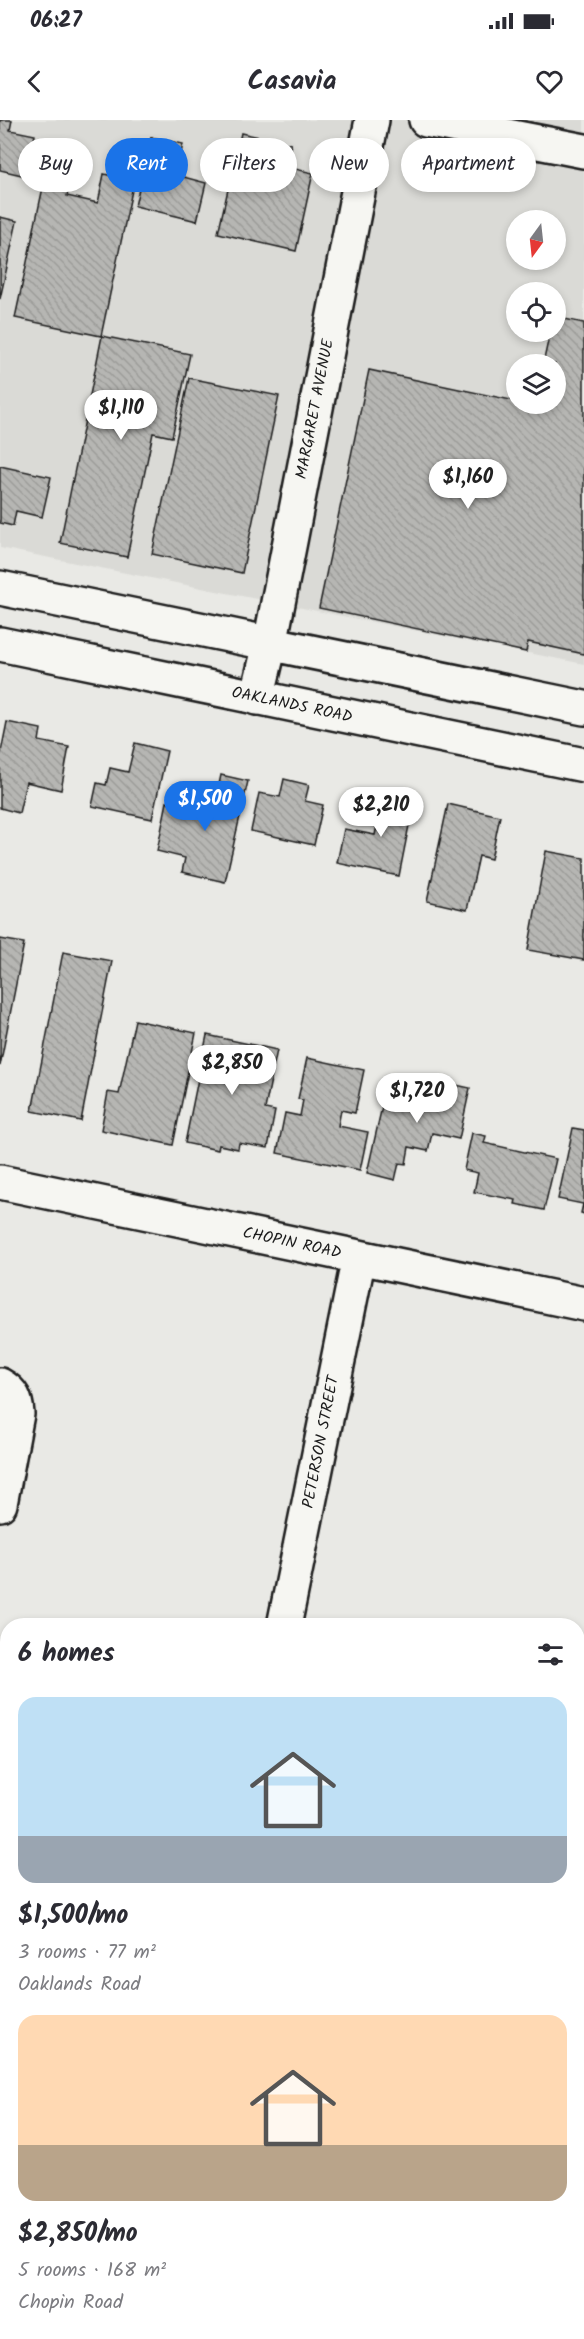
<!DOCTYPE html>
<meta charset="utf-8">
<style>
:root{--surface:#fff;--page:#f2f2f3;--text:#2b2b33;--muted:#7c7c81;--accent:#1a73e8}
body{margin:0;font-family:Kalam,sans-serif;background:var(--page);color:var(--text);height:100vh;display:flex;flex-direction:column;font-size:22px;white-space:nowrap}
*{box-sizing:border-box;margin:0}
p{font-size:20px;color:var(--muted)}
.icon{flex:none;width:33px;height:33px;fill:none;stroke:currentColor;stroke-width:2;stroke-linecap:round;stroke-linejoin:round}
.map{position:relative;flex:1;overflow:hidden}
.drawer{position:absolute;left:0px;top:1498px;width:585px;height:722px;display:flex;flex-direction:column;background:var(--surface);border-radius:24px 24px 0 0;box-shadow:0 3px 9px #0003}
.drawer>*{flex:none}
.guide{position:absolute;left:18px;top:18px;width:549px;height:54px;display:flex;gap:12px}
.needle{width:39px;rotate:195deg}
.fabs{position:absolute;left:506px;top:90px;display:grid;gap:12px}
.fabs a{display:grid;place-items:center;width:60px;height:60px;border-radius:50%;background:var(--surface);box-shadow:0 3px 9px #0003;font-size:30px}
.price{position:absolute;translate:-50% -51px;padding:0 14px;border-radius:21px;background:#fff;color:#222;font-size:20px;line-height:39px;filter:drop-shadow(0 2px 3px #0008)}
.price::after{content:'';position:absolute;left:50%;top:36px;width:18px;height:14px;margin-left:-9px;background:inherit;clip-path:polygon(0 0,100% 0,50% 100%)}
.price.selected{background:var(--accent);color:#fff}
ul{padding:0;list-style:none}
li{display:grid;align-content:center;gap:12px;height:318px;padding:0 18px}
li span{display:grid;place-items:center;height:186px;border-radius:18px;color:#555}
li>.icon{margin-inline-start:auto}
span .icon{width:108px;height:108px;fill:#fffc;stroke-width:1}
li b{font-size:26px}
h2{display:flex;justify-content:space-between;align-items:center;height:72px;padding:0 18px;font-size:26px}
.tag{padding:0 21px;border-radius:27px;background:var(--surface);box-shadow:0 3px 9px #0003;font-size:21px;line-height:54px}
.tag.selected{background:var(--accent);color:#fff}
.status{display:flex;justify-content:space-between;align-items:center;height:42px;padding:0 30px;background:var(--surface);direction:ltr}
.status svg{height:16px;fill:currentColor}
header{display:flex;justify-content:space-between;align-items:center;height:78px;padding:0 18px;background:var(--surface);font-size:27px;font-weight:700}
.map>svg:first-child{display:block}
</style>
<div class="status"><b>06:27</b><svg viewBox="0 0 49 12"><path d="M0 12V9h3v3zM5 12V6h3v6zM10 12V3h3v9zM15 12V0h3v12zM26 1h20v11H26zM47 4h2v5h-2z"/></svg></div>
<header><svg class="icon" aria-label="back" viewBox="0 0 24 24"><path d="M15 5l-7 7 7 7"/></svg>Casavia<svg class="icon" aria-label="heart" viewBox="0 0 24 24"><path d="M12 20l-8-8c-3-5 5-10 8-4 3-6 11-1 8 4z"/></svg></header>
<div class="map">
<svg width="584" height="2219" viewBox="0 0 584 2219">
<defs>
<pattern id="building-back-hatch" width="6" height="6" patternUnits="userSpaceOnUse" patternTransform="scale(1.5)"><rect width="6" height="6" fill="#b6b6b3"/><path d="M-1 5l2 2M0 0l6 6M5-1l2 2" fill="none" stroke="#9c9c99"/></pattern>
</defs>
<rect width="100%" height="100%" fill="#e9e9e5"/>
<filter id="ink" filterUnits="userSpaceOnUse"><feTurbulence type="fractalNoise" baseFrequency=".0167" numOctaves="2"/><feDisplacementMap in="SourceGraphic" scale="12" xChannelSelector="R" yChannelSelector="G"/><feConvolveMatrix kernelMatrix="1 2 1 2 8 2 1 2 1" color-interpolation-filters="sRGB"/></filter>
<g filter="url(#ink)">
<path fill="#dadad6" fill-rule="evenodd" d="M0,0H584V544L0,428ZM516,100H555V140H516ZM516,172H555V212H516ZM516,244H555V284H516Z"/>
<path fill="url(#building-back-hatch)" stroke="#1c1c1c" stroke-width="1.5" d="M0,0H12L10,10L35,15L26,56L0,50Z
M241,13L291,24L286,47L313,53L296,131L218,113Z
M151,17L183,24L176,55L206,63L197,101L135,86Z
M48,44L73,49L67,76L98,83L104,54L134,61L101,216L15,198Z
M0,97L17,101L0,179Z
M555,197L584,203V534L528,522L526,532L319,488L369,250L516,281V284H555V244H543L550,212H555Z
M102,216L190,234L172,317L153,313L127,437L60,423Z
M189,258L279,276L242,453L152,434Z
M0,346L51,357L42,397L16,391L13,406L0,403Z
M7,602L41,609L39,621L69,627L61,670L26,662L19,693L0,688V637Z
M135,623L167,631L152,699L92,686L97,663L106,665L110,648L128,652Z
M221,655L248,661L225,762L182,752L185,738L157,731L167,682L213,692Z
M284,659L309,665L305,681L323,685L314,725L251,711L259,673L280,677Z
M385,669L415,675L399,756L337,743L344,709L375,715Z
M448,684L500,696L491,739L479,736L467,790L427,781Z
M546,731L584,738V840L528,830Z
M0,819L24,823L0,946Z
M63,832L112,841L81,1001L32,991Z
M135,900L196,913L173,1025L101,1010L108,972L119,974Z
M207,915L277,930L265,989L275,991L268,1028L239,1023L238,1029L219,1025L218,1030L185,1023Z
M307,938L364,950L355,993L341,990L338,1006L368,1012L360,1050L277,1033L285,993L300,996L303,980L298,979Z
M414,956L470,968L459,1019L432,1013L428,1031L409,1027L406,1044L399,1043L395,1060L367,1053L383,982L407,987Z
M573,1008L584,1010V1094L581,1093L583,1084L558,1079Z
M472,1013L486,1016L484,1023L556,1039L544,1090L515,1084L516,1080L474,1072L478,1053L464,1050Z"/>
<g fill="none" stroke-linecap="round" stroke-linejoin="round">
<g stroke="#1c1c1c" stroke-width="38">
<path id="minor" d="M426,0L584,31
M257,578L270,524L372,0
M0,1062L584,1184
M0,1265C13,1272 16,1280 17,1294L0,1384
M284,1506L359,1137
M578,2206L584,2208
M139,2219L140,2212"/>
</g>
<g stroke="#1c1c1c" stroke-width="38">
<path id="major" d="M0,468L584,588
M0,524L584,645"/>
</g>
<path stroke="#1c1c1c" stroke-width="4" stroke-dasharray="6 4.5" stroke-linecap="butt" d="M0,2180L8,2181"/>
<use href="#minor" stroke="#f6f6f2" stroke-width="33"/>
<use href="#major" stroke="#f6f6f2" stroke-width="33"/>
</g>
</g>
<g text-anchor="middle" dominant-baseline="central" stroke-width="6" stroke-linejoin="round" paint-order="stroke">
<g font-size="16" fill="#1c1c1c" stroke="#f6f6f2">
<text transform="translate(315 289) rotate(-79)">MARGARET AVENUE</text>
<text transform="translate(292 585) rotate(12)">OAKLANDS ROAD</text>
<text transform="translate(292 1123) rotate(12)">CHOPIN ROAD</text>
<text transform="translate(321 1322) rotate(-79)">PETERSON STREET</text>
</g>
</g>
</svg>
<div class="fabs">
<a><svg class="needle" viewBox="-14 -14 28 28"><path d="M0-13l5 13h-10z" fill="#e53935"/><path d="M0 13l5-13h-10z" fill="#7c7c81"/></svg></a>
<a><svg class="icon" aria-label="locate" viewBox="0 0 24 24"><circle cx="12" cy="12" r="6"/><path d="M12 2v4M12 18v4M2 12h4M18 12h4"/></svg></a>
<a><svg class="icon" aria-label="layers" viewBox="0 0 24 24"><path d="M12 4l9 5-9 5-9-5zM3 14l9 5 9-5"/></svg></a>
</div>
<b class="price" style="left:121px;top:321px">$1,110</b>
<b class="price" style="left:468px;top:390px">$1,160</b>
<b class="price selected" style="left:205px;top:712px">$1,500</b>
<b class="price" style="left:381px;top:718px">$2,210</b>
<b class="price" style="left:232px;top:976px">$2,850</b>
<b class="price" style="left:417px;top:1004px">$1,720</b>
<div class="guide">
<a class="tag">Buy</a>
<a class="tag selected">Rent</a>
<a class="tag">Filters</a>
<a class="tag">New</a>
<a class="tag">Apartment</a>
</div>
<section class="drawer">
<h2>6 homes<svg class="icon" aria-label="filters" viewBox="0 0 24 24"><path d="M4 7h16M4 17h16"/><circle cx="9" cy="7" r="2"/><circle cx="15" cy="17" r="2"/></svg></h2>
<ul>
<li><span style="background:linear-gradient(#bfe0f5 75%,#9aa5b1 0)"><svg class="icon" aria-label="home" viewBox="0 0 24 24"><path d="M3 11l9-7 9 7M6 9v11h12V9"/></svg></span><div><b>$1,500/mo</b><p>3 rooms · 77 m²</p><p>Oaklands Road</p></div></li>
<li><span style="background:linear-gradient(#ffd9b3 70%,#b9a48a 0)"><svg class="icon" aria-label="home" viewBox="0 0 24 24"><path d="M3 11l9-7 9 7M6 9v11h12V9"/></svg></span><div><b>$2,850/mo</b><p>5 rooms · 168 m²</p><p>Chopin Road</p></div></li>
</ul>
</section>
</div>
